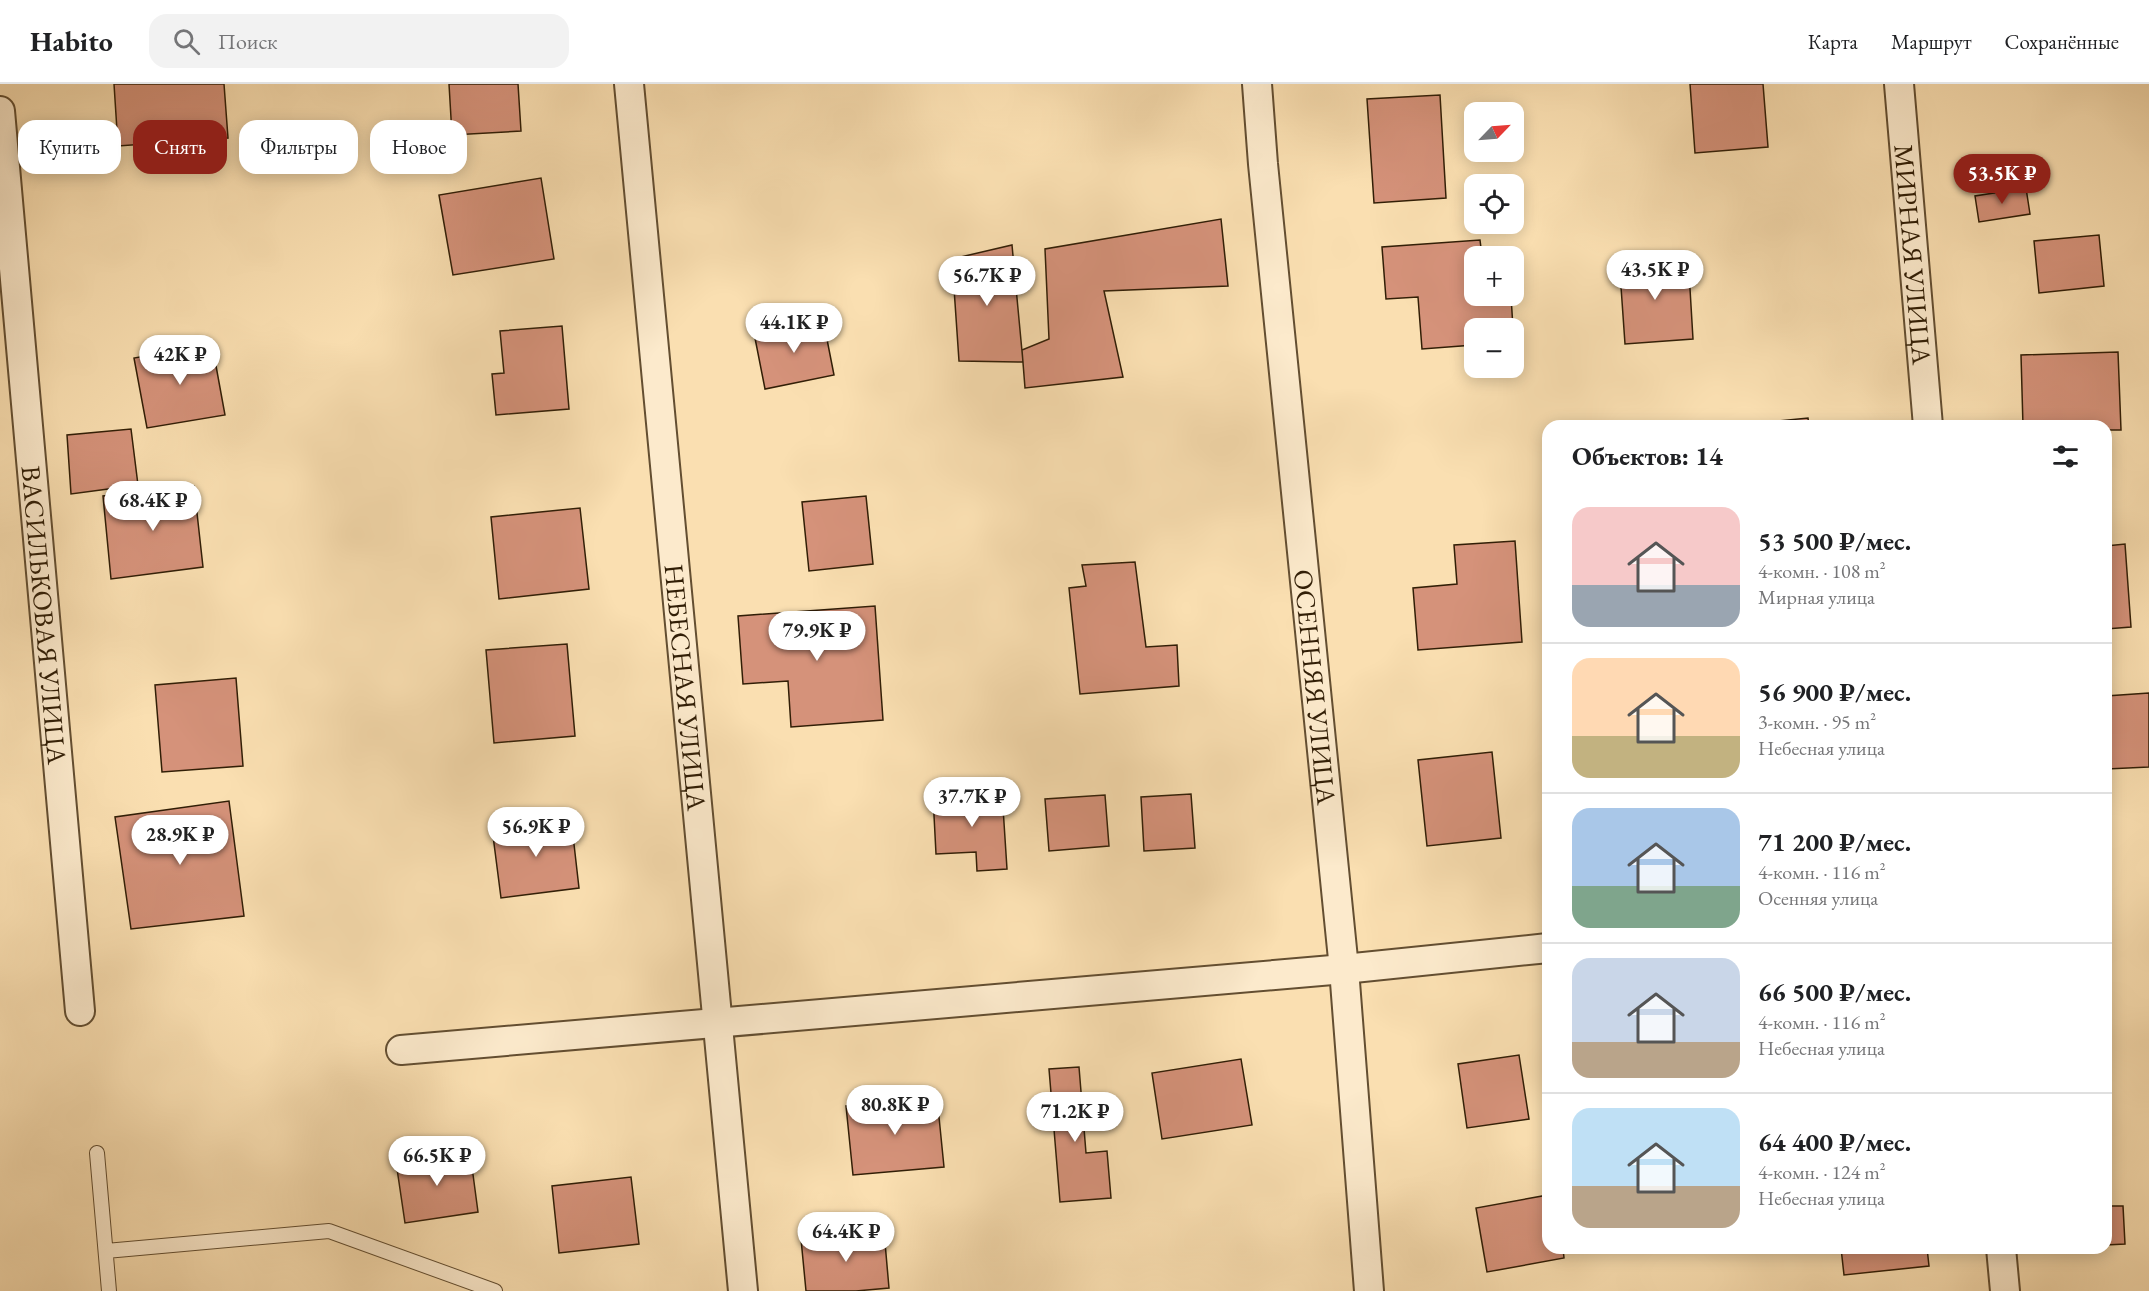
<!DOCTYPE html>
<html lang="ru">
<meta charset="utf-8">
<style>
:root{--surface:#fff;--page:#f2f2f2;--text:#202124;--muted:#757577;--line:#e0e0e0;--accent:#8f2418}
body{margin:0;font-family:"EB Garamond",serif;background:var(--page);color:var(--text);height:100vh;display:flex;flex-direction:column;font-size:22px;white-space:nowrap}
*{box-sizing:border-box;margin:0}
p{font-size:20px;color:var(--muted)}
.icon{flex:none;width:33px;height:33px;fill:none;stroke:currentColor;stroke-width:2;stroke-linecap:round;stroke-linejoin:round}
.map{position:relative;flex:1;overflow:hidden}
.panel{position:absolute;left:1542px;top:336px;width:570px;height:834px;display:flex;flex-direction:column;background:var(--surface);border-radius:18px;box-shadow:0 3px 15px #0003}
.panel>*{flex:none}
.guide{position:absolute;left:18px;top:36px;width:570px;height:54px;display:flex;gap:12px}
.needle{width:39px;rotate:65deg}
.tools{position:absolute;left:1464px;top:18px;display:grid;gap:12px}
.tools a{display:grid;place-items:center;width:60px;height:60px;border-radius:12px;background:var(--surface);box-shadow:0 3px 15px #0003;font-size:30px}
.price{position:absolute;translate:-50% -51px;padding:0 14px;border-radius:21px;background:#fff;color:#222;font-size:20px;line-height:39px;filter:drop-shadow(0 2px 3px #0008)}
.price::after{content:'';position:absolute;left:50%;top:36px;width:18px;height:14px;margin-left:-9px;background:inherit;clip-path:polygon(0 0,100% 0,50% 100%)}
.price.active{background:var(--accent);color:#fff}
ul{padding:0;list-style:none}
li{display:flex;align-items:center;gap:18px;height:150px;padding:0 30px}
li+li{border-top:2px solid var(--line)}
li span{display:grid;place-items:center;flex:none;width:168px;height:120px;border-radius:18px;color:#555}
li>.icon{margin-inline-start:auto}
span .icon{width:72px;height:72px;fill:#fffc;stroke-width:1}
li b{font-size:26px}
h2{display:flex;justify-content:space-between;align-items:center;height:72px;padding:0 30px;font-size:26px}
.pill{padding:0 21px;border-radius:18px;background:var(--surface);box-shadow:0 3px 15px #0003;font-size:21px;line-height:54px}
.pill.active{background:var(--accent);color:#fff}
header{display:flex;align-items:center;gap:36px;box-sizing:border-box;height:84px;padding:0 30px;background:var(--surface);border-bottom:2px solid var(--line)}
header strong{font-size:28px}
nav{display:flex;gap:33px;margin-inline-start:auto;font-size:21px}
.search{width:420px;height:54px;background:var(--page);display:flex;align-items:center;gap:15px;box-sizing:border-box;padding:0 21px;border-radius:18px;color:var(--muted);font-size:22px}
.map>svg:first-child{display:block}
</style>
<header>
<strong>Habito</strong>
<div class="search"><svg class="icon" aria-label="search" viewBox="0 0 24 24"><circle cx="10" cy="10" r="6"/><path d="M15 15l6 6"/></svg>Поиск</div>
<nav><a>Карта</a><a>Маршрут</a><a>Сохранённые</a></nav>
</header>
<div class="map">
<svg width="2149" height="1207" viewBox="0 0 2149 1207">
<rect width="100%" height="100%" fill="#fadfb1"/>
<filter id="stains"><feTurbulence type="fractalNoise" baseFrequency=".00333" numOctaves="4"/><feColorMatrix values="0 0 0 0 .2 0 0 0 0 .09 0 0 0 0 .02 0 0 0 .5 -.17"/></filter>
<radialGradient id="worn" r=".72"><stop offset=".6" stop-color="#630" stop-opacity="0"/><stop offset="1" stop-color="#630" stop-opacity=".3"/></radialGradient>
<path fill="#d5927a" stroke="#311e06" stroke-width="1.5" d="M114,0H224L228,54L118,62Z
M449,0H518L521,47L452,51Z
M1690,0H1763L1768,63L1695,69Z
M1440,11L1446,114L1374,119L1367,15Z
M541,94L554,175L453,191L439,111Z
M2026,104L2030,130L1979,138L1975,112Z
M1221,135L1228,202L1104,207L1123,293L1025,304L1022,266L1049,255L1045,165Z
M2099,151L2104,202L2039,209L2034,157Z
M1480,156L1482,172H1474V212H1511L1513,244H1474V261L1422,265L1418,213L1386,215L1382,163Z
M1012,161L1023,278L959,277L952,175Z
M1668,171L1669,189L1689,188L1693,255L1625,260L1619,174Z
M823,235L834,291L765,305L754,249Z
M562,242L569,325L496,331L492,290L504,289L500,247Z
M212,260L225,331L147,344L134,274Z
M2118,268L2121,346H2106V342H2023L2021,271Z
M1808,334L1809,342H1738V341Z
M131,345L138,401L71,410L67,351Z
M194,402L203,483L111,495L103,412Z
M866,412L873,480L809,487L802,418Z
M580,424L589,505L499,515L491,433Z
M1515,457L1522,558L1418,566L1413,504L1457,500L1454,461Z
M2125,460L2131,543L2106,545V462Z
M1135,478L1146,563L1177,561L1179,602L1080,610L1069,504L1086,502L1082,481Z
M875,522L883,636L791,643L788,597L743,600L738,532Z
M567,560L575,652L494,659L486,566Z
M236,594L243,682L162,688L155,601Z
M2149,609V683L2107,685L2106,612Z
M1492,668L1501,754L1427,762L1418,676Z
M1002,708L1007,785L977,787L976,768L936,770L933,712Z
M1191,710L1195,764L1144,767L1141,713Z
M1105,711L1109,762L1049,767L1045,715Z
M229,717L244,832L131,845L115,733Z
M571,734L579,804L501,814L492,744Z
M1519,971L1529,1035L1467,1044L1458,980Z
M1241,975L1252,1041L1162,1055L1152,989Z
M1079,983L1086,1069L1107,1067L1111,1114L1060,1118L1049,985Z
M937,1013L944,1083L853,1091L846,1022Z
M470,1068L478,1128L405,1139L396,1078Z
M631,1093L639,1160L559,1169L552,1102Z
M1548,1111V1164H1563L1564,1174L1487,1188L1476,1124Z
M2106,1122H2123L2125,1160L2106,1161Z
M884,1147L889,1204L856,1207H806L801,1155Z
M1841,1164H1927L1929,1182L1844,1191Z"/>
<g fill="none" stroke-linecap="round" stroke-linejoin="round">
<g stroke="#634e31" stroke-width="16">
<path id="lane" d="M97,1069L109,1207
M106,1167L329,1147L495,1207"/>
</g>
<g stroke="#634e31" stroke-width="32">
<g id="street">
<path id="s1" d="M629,0L743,1207"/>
<path id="s2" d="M1257,0L1263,80L1344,885L1369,1207"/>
<path id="s3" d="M1899,0L1928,342"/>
<path id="s4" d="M0,27L80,927"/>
<path d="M401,966L1344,885L1548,864"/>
<path d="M2001,1164L2005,1207"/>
</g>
</g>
<use href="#lane" stroke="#fceacc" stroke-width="14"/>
<use href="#street" stroke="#fceacc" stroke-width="28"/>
</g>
<g text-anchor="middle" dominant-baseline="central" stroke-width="6" stroke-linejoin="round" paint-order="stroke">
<g font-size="27" fill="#311e06" stroke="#fceacc">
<text stroke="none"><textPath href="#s3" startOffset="171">МИРНАЯ УЛИЦА</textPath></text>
<text stroke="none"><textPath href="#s4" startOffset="506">ВАСИЛЬКОВАЯ УЛИЦА</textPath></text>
<text stroke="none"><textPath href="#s1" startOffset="606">НЕБЕСНАЯ УЛИЦА</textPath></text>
<text stroke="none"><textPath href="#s2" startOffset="606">ОСЕННЯЯ УЛИЦА</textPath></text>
</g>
</g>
<rect width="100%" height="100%" filter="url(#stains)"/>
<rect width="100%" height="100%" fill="url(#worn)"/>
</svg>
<div class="tools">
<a><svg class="needle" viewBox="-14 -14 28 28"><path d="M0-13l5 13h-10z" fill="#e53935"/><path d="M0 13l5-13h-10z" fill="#757577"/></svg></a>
<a><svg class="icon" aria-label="locate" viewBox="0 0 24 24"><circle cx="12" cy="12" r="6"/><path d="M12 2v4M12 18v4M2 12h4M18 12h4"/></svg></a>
<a>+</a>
<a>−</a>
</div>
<b class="price active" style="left:2002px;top:121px">53.5K ₽</b>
<b class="price" style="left:1655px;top:217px">43.5K ₽</b>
<b class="price" style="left:987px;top:223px">56.7K ₽</b>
<b class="price" style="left:794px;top:270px">44.1K ₽</b>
<b class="price" style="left:180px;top:302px">42K ₽</b>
<b class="price" style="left:153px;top:448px">68.4K ₽</b>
<b class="price" style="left:817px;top:578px">79.9K ₽</b>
<b class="price" style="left:972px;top:744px">37.7K ₽</b>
<b class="price" style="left:536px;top:774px">56.9K ₽</b>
<b class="price" style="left:180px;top:782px">28.9K ₽</b>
<b class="price" style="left:895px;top:1052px">80.8K ₽</b>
<b class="price" style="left:1075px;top:1059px">71.2K ₽</b>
<b class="price" style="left:437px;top:1103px">66.5K ₽</b>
<b class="price" style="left:846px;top:1179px">64.4K ₽</b>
<div class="guide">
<a class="pill">Купить</a>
<a class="pill active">Снять</a>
<a class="pill">Фильтры</a>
<a class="pill">Новое</a>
</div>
<section class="panel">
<h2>Объектов: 14<svg class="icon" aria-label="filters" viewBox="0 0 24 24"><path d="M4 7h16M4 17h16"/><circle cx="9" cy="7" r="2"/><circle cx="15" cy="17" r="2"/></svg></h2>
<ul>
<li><span style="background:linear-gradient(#f6c9c9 65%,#9aa5b1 0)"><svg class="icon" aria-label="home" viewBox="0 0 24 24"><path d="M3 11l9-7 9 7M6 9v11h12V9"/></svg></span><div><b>53 500 ₽/мес.</b><p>4-комн. · 108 m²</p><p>Мирная улица</p></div></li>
<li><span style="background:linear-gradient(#ffd9b3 65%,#c2b280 0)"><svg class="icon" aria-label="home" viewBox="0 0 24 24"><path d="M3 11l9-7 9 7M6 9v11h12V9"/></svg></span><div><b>56 900 ₽/мес.</b><p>3-комн. · 95 m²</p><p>Небесная улица</p></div></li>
<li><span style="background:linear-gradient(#a9c7e8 65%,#7fa58c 0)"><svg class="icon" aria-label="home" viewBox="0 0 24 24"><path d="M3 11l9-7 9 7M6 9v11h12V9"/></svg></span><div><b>71 200 ₽/мес.</b><p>4-комн. · 116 m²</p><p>Осенняя улица</p></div></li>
<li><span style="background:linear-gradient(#c9d6e8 70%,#b9a48a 0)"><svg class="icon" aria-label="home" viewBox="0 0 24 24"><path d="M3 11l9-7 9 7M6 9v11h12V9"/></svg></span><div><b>66 500 ₽/мес.</b><p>4-комн. · 116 m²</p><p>Небесная улица</p></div></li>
<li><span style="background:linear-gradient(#bfe0f5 65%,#b9a48a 0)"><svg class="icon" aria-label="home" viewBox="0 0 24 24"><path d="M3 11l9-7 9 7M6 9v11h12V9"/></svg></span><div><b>64 400 ₽/мес.</b><p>4-комн. · 124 m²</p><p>Небесная улица</p></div></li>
</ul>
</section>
</div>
